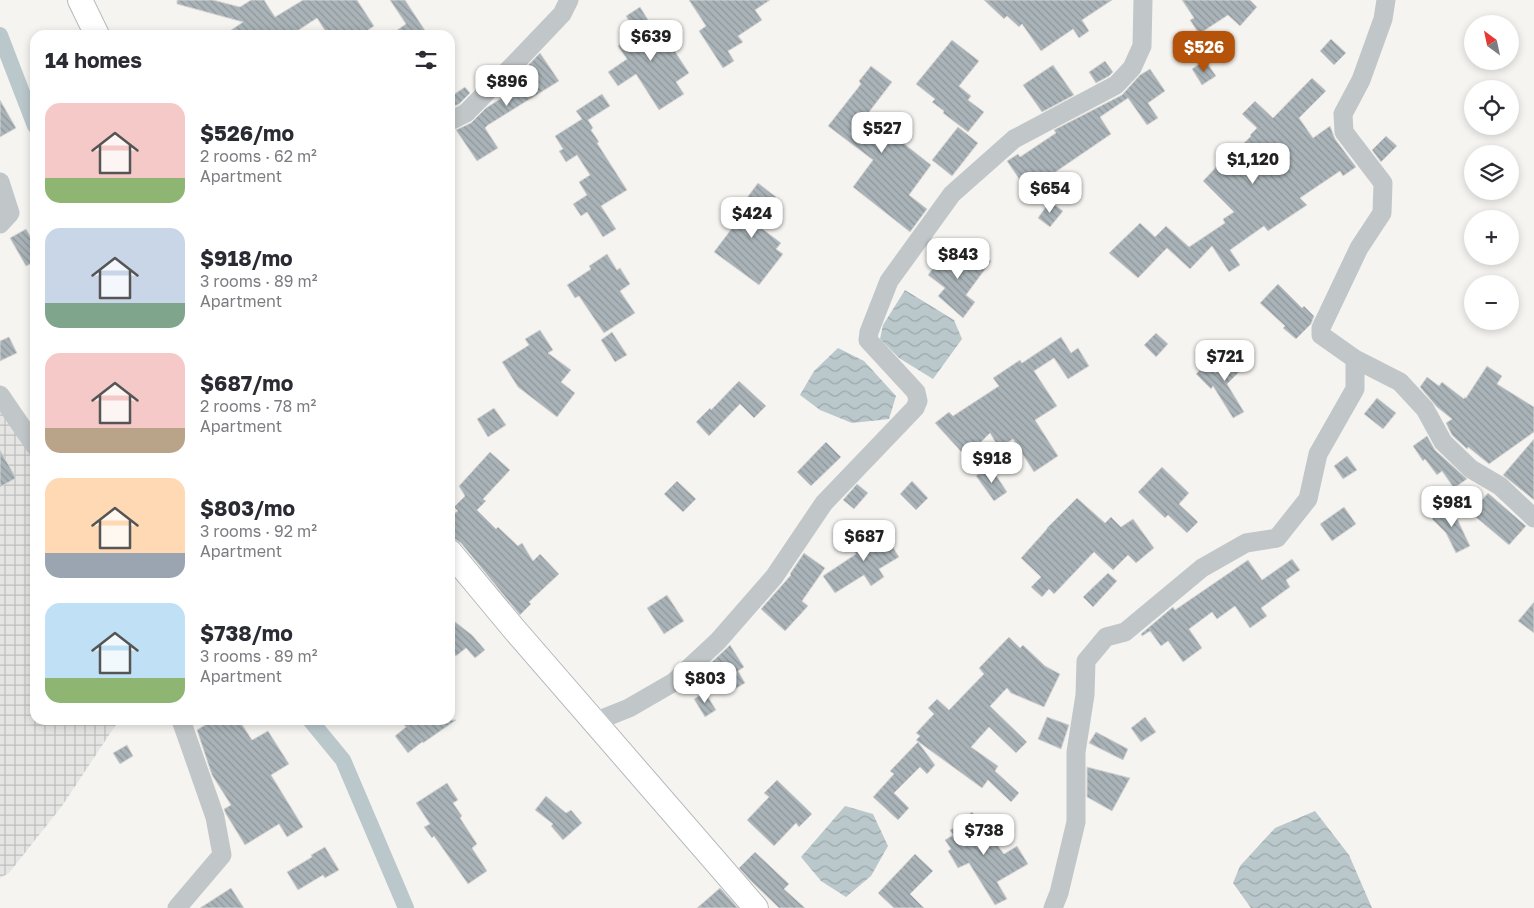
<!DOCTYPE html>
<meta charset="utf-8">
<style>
:root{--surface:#fff;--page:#f2f2f3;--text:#2b2b33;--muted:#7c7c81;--accent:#b45309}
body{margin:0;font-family:"Golos Text",sans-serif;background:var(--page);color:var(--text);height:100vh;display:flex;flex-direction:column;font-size:19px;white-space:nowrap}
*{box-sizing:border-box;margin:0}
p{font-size:16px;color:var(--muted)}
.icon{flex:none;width:28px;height:28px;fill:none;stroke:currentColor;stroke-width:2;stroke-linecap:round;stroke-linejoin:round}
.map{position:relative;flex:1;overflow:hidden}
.details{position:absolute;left:30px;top:30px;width:425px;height:695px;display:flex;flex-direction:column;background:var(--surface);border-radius:15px;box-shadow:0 2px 8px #0003}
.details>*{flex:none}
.needle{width:32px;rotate:327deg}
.fabs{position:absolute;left:1464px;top:15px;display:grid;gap:10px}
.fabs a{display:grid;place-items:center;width:55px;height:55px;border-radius:50%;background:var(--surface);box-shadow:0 2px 8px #0003;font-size:25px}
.price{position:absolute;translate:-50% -42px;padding:0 11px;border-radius:10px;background:#fff;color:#222;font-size:16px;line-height:32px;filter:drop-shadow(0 1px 2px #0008)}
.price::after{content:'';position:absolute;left:50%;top:30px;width:15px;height:11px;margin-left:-8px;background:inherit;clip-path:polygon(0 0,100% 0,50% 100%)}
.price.on{background:var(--accent);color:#fff}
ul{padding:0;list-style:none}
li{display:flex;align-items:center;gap:15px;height:125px;padding:0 15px}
li span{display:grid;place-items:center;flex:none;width:140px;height:100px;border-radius:15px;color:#555}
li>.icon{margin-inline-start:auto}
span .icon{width:60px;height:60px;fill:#fffc;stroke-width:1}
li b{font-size:21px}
h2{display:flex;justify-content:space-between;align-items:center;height:60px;padding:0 15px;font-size:21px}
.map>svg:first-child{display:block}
</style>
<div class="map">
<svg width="1534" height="908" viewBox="0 0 1534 908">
<defs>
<pattern id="industrial-grid" width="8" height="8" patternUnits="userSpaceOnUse" patternTransform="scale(1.25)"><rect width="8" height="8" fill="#e5e6e4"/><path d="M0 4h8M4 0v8" fill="none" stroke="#bdbfbe"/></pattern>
<pattern id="water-waves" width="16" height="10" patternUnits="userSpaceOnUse" patternTransform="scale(1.25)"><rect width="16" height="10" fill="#bac8cc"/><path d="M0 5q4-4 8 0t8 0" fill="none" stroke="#9ba7ab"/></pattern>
<pattern id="building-back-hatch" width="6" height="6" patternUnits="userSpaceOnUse" patternTransform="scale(1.25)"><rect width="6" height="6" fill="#aab4b8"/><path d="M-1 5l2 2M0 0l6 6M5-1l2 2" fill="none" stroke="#8e979b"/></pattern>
</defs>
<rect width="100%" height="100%" fill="#f5f4f0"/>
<path fill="url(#industrial-grid)" d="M0,407L35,461V720H119L62,806L9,873L0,878Z"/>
<path fill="url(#water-waves)" d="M905,290L954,320L962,339L933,379L899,358L880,339L883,325Z
M838,348L864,361L896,396L889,419L852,423L820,410L800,395L814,371Z
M845,806L873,814L888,846L871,876L846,897L821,881L801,857Z
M1315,811L1349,855L1372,908H1251L1233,883L1240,866L1275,828Z"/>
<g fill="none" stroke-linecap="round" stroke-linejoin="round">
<path stroke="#bac8cc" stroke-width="16" d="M0,35L35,126
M310,720L343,760L406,908"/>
</g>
<path fill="url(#building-back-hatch)" stroke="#d6d5d3" d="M177,0H213L240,7L251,0H264L275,17L303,0H357L374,26L361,35H328L317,18L291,35H224L243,22L177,4Z
M390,0H405L428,35H390L406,24Z
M689,0H770L755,10L762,20L738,36L743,42L728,51L734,61L723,68L699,31L706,26Z
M984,0H1112L1082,20L1089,31L1079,38L1073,29L1041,51L1022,24L1019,27L1007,16L1004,19Z
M1182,0H1250L1257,7L1240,26L1228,15L1199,34L1190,20L1194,18Z
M640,7L658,36L669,29L676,40L670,44L689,73L676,82L684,94L659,110L636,74L618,86L608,72L627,59L618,46L637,34L626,16Z
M1331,39L1346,53L1334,65L1320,51Z
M952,40L979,61L959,86L971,96L968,100L984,112L968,132L943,113L944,111L932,102L935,99L916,84Z
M540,53L559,81L488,125L485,128L498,148L477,161L456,130L471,123L486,108L522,85L517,77Z
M1205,60L1216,76L1202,85L1192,69Z
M1105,61L1113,72L1109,76L1096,83L1089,72Z
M1053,65L1074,95L1042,112L1023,85Z
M871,66L892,82L869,112L871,114L869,116L931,165L909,195L927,209L910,232L853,187L873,160L828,126L861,84L859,81Z
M1150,69L1165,91L1148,103L1158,118L1147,125L1128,98L1100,117L1111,134L1054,173L1063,186L1045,198L1032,180L1024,186L1007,161L1018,154L1020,157L1056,133L1054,130L1122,95L1140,75Z
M1312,78L1326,91L1299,118L1313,138L1330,126L1335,139L1356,167L1343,176L1340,171L1300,198L1307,205L1268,231L1264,226L1230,250L1240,265L1229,272L1212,246L1190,269L1167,248L1138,278L1109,253L1140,223L1155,237L1166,226L1189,247L1225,223L1223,219L1234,212L1203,181L1220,163L1223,165L1251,136L1250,135L1257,128L1242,114L1255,101L1273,118Z
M465,87L470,93L459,104L450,108V97Z
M602,94L610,106L588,120L593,128L591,130L599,142L597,143L627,190L601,206L616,229L603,237L587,212L581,216L573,204L587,195L579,182L590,175L577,155L566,162L559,151L563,149L555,136L582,119L576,111Z
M0,100L16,128L0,137Z
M958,127L978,143L952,176L932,160Z
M1386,136L1397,146L1381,162L1372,150Z
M758,183L776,197L756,224L781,243L776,249L783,254L759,285L714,252L745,211L740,207Z
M1050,201L1063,211L1050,227L1038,218Z
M26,229L35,245V262L26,266L10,238Z
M947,250L968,266L978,252L991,261L966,295L975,302L963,318L938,296L945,288L928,275Z
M607,254L617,270L620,268L630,284L620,291L635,313L604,333L579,296L575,298L567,285L591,269L589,266Z
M1278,284L1302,308L1304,306L1314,316L1311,324L1296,339L1283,328L1285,326L1260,303Z
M540,330L553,350L548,353L571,370L561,382L575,393L557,417L518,387L502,362L529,345L525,339Z
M612,332L627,355L615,362L601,340Z
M1156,333L1168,344L1156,357L1144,345Z
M9,337L17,353L0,361V341Z
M1061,337L1071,353L1078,348L1089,366L1068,379L1054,358L1034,371L1057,406L1035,420L1058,456L1034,472L1013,439L999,448L990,433L966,457L935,423L949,412L953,416L999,386L993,378L1020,360L1022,363Z
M1236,352L1248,363L1227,384L1244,412L1233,418L1213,386L1211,389L1196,374L1206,364L1215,373Z
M1487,366L1502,376L1497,384L1534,407V432L1489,464L1468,447L1467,449L1452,435L1446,423L1452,419L1437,407L1420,387L1427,377L1439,386L1442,382L1464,399L1465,397L1466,398Z
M739,381L766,406L754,418L740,404L709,436L696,422L710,408L711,410Z
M1377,398L1396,413L1383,429L1364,414Z
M494,408L506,425L488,437L477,419Z
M1427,436L1435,450L1467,479L1454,488L1442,471L1437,475L1425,459L1423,461L1413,446Z
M1534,439V500L1503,475Z
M826,442L841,457L811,486L797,472Z
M0,450L16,478L0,487Z
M490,452L510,470L483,499L486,501L477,510L496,529L498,527L518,546L522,543L533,561L540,554L559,574L529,602L531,604L520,615L461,543L455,539L450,538V516L458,511L454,507L465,496L459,486Z
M1347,456L1357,470L1343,479L1334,466Z
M990,466L1007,492L994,501L976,476Z
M1162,467L1189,493L1179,504L1198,522L1187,533L1168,515L1165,518L1138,492Z
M677,481L696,499L683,512L664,494Z
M912,481L928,498L916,510L900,494Z
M857,484L868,493L854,509L843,500Z
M1488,493L1526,526L1509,545L1471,513Z
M1077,498L1105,523L1111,517L1121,527L1133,519L1154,548L1136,563L1128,555L1113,570L1094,552L1054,594L1049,589L1042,597L1031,587L1041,577L1021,558L1047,529V528Z
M1449,502L1470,546L1456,553L1446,533L1432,519Z
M1344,507L1356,524L1332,541L1320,524Z
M882,525L889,537L887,538L899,557L879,569L884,577L871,586L864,575L835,593L823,576L856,554L853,549L871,537L868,533Z
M804,553L825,568L802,601L808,606L785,631L761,609L791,575L790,574Z
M1292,559L1300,570L1286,580L1290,587L1261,608L1267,616L1250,628L1235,606L1217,619L1212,612L1189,629L1202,648L1183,662L1168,641L1161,646L1150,631L1142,636L1141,634L1173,607L1175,610L1248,560L1262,580Z
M1108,573L1117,581L1093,607L1083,597Z
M667,595L684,621L664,634L647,608Z
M1534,602V633L1518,621Z
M450,618L472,635L485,650L475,658L466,648L456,656L450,650Z
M1009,637L1020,648L1023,645L1045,666L1060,674L1044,707L1011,693L1007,688L990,706L1027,742L1016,753L989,727L971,747L998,766L995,771L1019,793L1011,802L988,780L982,788L916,740L920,736L916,733L934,714L928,708L937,699L949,710L984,674L979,668Z
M730,645L744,667L738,671L745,683L735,689L728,678L724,680L712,662Z
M705,692L716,710L705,717L694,699Z
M1047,717L1069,725L1061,749L1038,739Z
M1145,717L1156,732L1141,742L1131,728Z
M213,720H239L252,740L268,731L289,764L271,775L303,827L287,837L279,824L245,845L226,814L224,809L231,805L212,775L197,730Z
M399,720H456L423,743L422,742L408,753L395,736L406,727Z
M1096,732L1128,749L1123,760L1089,743Z
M918,742L935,765L927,774L920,767L894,793L909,808L898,820L873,797L894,774L890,771Z
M127,745L133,756L120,764L113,753Z
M1087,767L1130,778L1112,811L1087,797Z
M777,780L812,814L799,827L796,823L774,846L747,820L769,797L764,793Z
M447,783L458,800L453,803L462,816L460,818L477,844L472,848L487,871L468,884L434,836L432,838L424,827L430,824L416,803Z
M546,796L566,813L571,810L582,823L563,840L551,826L553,824L535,810Z
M972,812L1004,854L1017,846L1028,864L997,882L1007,899L995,905L969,863L958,868L948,851L951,849L945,840L953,835L950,830L961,824L960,822Z
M325,847L339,870L325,878L323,875L298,890L287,872L312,857L311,855Z
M755,852L789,884L784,889L805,908H779L750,880L739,868Z
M915,854L933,871L910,894L924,908H894L878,893Z
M231,888L244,908H200Z
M720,888L738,908H697Z"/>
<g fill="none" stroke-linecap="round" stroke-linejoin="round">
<g stroke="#b4b9bc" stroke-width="26">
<path id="major" d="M80,0L97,35
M450,552L514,629L756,908"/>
</g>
<path stroke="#c1c6c8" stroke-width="19" d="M450,121L466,113L522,56L562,14L569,0
M0,182L10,213L0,224
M1355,359L1400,382L1425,409L1443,442L1471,469L1500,486L1534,518
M0,395L35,446
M594,722L629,708L674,682L718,641L774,577L824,503L915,408L918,401L916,392L868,340L869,332L889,281L952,194L1014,139L1116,85L1132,68L1142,46L1143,0
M177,908L222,855L215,817L181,720
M1053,908L1059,893L1076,822V752L1085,695L1086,661L1106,637L1125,632L1202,568L1246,543L1277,538L1308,499L1318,454L1355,389V359L1321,335V328L1359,248L1382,213L1383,183L1344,132L1343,114L1361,80L1383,19L1386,0"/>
<use href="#major" stroke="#fff" stroke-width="24"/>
</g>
</svg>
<div class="fabs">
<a><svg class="needle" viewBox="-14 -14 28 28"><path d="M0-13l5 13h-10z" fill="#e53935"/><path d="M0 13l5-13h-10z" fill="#7c7c81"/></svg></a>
<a><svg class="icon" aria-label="locate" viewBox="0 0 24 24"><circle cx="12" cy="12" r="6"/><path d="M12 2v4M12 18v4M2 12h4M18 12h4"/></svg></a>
<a><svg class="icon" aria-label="layers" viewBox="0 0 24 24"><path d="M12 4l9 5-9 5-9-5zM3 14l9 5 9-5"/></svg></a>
<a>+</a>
<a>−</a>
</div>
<b class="price" style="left:651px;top:62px">$639</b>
<b class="price on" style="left:1204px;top:73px">$526</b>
<b class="price" style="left:507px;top:107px">$896</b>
<b class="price" style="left:882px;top:154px">$527</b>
<b class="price" style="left:1253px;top:185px">$1,120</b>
<b class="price" style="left:1050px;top:214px">$654</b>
<b class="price" style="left:752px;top:239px">$424</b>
<b class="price" style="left:958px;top:280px">$843</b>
<b class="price" style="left:1225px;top:382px">$721</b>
<b class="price" style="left:992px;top:484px">$918</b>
<b class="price" style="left:1452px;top:528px">$981</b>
<b class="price" style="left:864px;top:562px">$687</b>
<b class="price" style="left:705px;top:704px">$803</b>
<b class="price" style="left:984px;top:856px">$738</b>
<section class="details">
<h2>14 homes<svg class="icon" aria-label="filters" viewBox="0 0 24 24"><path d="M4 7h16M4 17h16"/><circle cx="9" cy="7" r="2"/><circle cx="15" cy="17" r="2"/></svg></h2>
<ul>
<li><span style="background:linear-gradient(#f6c9c9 75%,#8fb573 0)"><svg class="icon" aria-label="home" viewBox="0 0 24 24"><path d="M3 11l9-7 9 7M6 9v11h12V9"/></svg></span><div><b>$526/mo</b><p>2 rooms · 62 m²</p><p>Apartment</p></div></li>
<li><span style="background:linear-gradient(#c9d6e8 75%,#7fa58c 0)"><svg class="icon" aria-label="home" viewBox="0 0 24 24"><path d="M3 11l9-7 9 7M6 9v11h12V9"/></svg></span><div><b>$918/mo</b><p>3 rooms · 89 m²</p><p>Apartment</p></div></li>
<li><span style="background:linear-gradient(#f6c9c9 75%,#b9a48a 0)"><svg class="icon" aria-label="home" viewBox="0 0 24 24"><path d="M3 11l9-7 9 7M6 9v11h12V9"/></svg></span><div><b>$687/mo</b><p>2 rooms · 78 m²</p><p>Apartment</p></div></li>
<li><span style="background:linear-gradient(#ffd9b3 75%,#9aa5b1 0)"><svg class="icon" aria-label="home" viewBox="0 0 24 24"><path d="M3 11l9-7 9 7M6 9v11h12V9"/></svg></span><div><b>$803/mo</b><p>3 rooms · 92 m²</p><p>Apartment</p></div></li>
<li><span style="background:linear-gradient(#bfe0f5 75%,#8fb573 0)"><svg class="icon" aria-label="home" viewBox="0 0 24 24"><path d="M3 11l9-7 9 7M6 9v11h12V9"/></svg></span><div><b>$738/mo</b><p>3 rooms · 89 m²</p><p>Apartment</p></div></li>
</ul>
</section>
</div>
